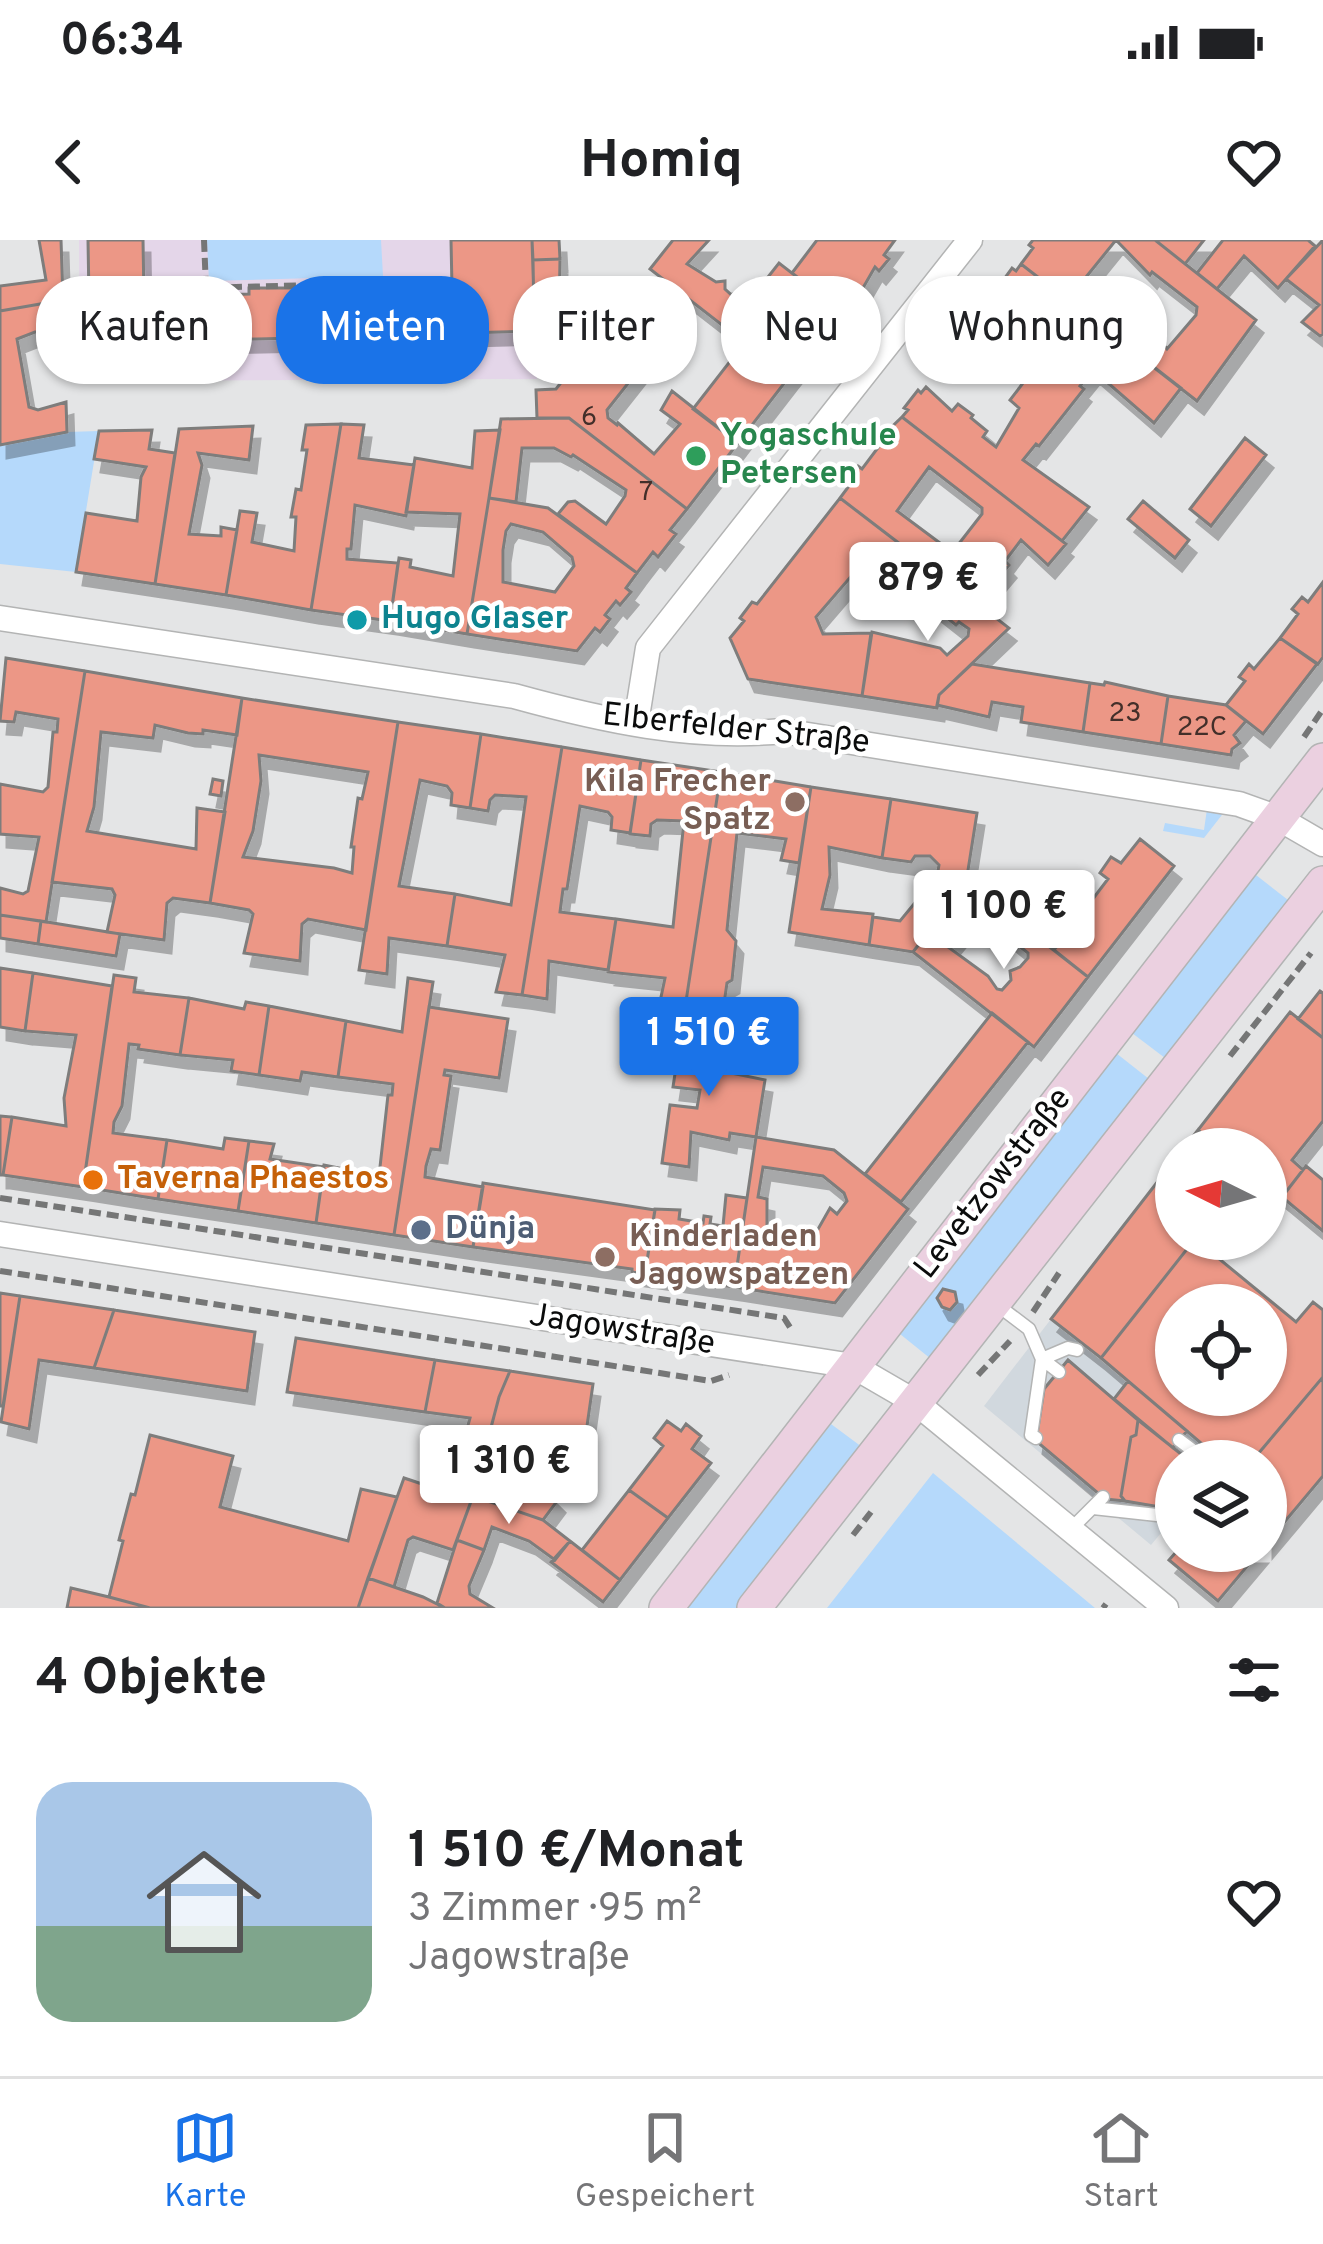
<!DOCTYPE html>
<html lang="de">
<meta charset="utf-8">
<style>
:root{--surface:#fff;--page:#f2f2f2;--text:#202124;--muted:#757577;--line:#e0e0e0;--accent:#1a73e8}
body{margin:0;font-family:Overpass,sans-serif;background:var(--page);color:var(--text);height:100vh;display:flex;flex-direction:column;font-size:45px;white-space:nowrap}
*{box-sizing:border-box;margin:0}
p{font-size:39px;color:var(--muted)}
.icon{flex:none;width:66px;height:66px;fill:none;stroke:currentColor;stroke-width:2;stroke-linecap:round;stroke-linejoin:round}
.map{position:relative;height:1368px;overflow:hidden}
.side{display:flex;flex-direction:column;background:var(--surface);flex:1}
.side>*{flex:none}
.hud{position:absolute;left:36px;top:36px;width:1251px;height:108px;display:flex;gap:24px}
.needle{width:78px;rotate:275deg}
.buttons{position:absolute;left:1155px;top:888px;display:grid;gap:24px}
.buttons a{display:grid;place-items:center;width:132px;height:132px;border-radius:50%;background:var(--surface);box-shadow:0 3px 9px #0004;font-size:60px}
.price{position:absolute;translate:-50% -102px;padding:0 27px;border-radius:12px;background:#fff;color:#222;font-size:39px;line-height:78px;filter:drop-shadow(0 3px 6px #0008)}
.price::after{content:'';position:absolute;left:50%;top:72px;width:36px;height:27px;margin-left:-18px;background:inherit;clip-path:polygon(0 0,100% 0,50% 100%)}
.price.active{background:var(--accent);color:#fff}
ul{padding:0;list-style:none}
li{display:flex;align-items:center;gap:36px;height:300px;padding:0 36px}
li+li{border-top:3px solid var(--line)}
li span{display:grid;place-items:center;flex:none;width:336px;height:240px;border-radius:36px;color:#555}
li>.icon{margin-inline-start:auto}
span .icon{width:144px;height:144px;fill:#fffc;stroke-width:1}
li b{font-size:51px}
h2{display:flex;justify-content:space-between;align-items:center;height:144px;padding:0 36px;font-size:51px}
.chip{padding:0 42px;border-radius:48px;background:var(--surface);box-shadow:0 3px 9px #0004;font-size:42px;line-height:108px}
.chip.active{background:var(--accent);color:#fff}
.status{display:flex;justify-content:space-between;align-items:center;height:84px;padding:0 60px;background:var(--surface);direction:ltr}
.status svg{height:33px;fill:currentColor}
header{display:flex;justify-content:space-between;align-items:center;height:156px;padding:0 36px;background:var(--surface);font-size:54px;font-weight:700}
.tabs{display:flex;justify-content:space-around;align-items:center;height:168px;border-top:3px solid var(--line);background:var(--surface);font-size:33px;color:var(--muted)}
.tabs a{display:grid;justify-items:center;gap:6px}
.tabs .active{color:var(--accent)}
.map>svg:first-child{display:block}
</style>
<div class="status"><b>06:34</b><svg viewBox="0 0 49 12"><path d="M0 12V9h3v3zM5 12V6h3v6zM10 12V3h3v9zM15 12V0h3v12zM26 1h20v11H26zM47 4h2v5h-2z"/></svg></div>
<header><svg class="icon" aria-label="back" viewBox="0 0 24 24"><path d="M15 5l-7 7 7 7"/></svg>Homiq<svg class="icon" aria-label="heart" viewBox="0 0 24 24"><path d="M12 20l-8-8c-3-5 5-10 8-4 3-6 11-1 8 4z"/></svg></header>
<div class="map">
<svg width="1323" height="1368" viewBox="0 0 1323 1368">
<defs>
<filter id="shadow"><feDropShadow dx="7" dy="13" stdDeviation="0" flood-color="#0004"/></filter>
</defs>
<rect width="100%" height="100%" fill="#e4e5e6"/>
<path fill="#d1d8de" d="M1051,1079L1221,1220L1176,1221V1275L1151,1305L984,1166Z"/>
<path fill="#e4d6e9" d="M79,0H532L537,139L80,141Z"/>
<path fill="#b5d9fb" d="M207,0H381L383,36L209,41Z
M99,191L76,332L0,324V205L67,192Z
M1207,569L1225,571L1204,598L1163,591L1165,583L1204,590Z
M1256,635L1288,660L1165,818L1132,793Z
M1116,813L1149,839L931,1119L900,1094Z
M831,1184L862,1207L737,1368H688Z
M933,1233L1095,1368H827Z"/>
<path fill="#ec9786" stroke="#7e7d7c" stroke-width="3" fill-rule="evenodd" filter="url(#shadow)" d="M39,0H61L63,60L0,71V46L46,40Z
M88,0H143L144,57L249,54V48H452L451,0H532L535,91L425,94V98L388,99V96L211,100V104L64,105L63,60L89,59Z
M532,0H559L560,19L533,20Z
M673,0H709L687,24L716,42L725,41V49L758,79L779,53L778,42L768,37L779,23L841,71L829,85L834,89L825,100L820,97L810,110L814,114L805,125L801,122L789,137L650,29Z
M817,0H895L884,15L889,19L879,31L875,27L856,60L852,56L841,71L792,33Z
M1033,0H1116L1082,42L1159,99L1167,109L1196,75L1197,67L1152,32L1150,35L1116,0H1155L1256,80L1197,161L1021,24L1033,8L1029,5Z
M1155,0H1204L1185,24Z
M1223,0H1308L1315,6L1278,48L1244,16L1217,49L1197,33Z
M1323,0V94L1320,96L1302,82L1319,65L1286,39Z
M560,19L559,77H534L533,20Z
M1021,24L1181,148L1154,183L1093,130L1080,146L1084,149L1039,206L1036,204L1023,220L1089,267L1062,301L902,177L908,170L904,168L918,150L921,153L926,147L952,171L958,164L973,175L971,178L987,191L983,197L996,207L1019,168L1010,160L1020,147L1031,132L1040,139L1073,108L1060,97L1055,103L1037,92L1022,81L1027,74L997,55L1002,48L999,46L1012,28L1016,31Z
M63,60L64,96L49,99L48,92H35L17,99L29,167L38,170L66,162L67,192L0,205V71Z
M589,87L641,127L607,170L608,178L617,185L618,183L654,214L680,184L661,170L672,151L738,203L687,269L569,178H537L536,150L556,149L589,107Z
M745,102L789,137L738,203L693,169Z
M902,177L1066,304L1048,325L1021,300L1005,321L1009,325L977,363L840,258L852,242L848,239L858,226L862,229L880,205L876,202ZM929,227L982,268V274L954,310L948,309L897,271Z
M569,178L687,269L670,290L676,294L658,317L653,312L637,333L558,274L568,262L575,261L606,284L625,256L626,250L573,215L571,217L554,208H522L516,262L489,258L501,179Z
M341,184L364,185L359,218L414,225L406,276L355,265L351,309H347V319L398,323L390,381L311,370Z
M341,184L311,370L226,355L240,271L257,273L252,302L294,311L296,277H291L296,249L301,250L307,210H302L306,185Z
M253,186L249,220L198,213L202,225L189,294L221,296V287L237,290L226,355L155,344L179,189Z
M152,190L149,209L175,213L155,344L76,332L86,273L137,281L141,237L146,227L94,219L99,191Z
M500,190L467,394L390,381L399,318L411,320L410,327L453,336L460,274L406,272L415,218L472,228L475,191Z
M1245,198L1266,215L1211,286L1190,269Z
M489,258L548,268L637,333L626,348L631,352L620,365L616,361L605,375L610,379L600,392L595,388L577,411L467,394ZM511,284L543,292L572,317L574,326L555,352L503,342V310L506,291Z
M840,258L913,314L898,333L872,312L816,377L823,394L871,393L862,456L748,439L730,398L744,381L740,378L752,362L757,364Z
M1143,261L1189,300L1175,318L1128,279Z
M913,314L1009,388L939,455L937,468L862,456L872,392L940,408L947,415L968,396L969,389L959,382L956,385L895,337Z
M1323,342V417L1318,424L1280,398L1298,374L1292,369L1302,357L1308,362Z
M1280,398L1317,424L1263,494L1226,465L1245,441L1239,437L1249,424L1254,429Z
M6,418L85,431L46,682L0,675V648L23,654L28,651L39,597L0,594V544L43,552L48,547L53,492H57L58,479L16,472L14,482L0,481Z
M972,424L1090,443L1083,492L1021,482L1023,467L992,462L989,477L937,465L939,455Z
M85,431L242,458L237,495L203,490V494L188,493L155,485L153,498L101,492L94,567L87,591L196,609L197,568L225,572L210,663L173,658L167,663L164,700L107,692L115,655L112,649L52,642Z
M1105,442L1168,456L1161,504L1083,492L1090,443L1104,445Z
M1168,456L1226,465L1246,481L1234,495L1240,503L1232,509L1231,515L1161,504Z
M242,458L398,482L366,690L308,679L302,684L300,721L244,713L253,674L249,670L210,663ZM259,515L368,532L362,559L358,558L351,607H354L352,633L334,628L243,617L253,591L261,541Z
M398,482L481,494L470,568L451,565L452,553L447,546L420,540L399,646L455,654L447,706L389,698L387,734L359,730Z
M481,494L562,507L522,755L496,752L505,715L447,706L455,654L511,665L526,557L495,555L490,560L488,571L470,568Z
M562,507L641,520L630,593L611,590L612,577L608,572L580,566L567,649H563L560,672L616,679L608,730L549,721L547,759L522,755Z
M641,520L721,532L683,781L657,776L665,738L608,732L616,679L673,687L684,581L657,580L651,584L650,596L630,594Z
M721,532L811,547L799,623L781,620L786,599L737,593L727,690L736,701L732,740L727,743L724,764L711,773L709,785L683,781Z
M213,539L223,541L221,556L210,554Z
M811,547L891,559L882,618L829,607L830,635L822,669L873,674L869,705L789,692Z
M891,559L977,573L966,643L913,712L869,705L873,677L900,681L937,636L939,625L930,616H915L911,622L882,618Z
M1140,599L1174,626L1088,737L1054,710L1108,639L1100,633L1111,617L1121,623Z
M966,643L987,659L948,707L988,736L997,749L1002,750L1011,740L1010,731L1020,727L1028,718V713L1008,697L1019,683L1088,737L1034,807L913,712Z
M0,675L41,681L38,704L0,698Z
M41,681L120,694L116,716L38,704Z
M0,728L33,733L25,791L0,787Z
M33,733L112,746L83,947L3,935L12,877L66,886L64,858L76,795L25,791Z
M114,735L136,738L134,752L189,758L180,815L138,809L139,805L129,804L122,866L114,882L113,893L167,900L158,959L83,947Z
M408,738L433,742L394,995L316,983L324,925L379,936L388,855H392L393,844L338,837L346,781L402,792Z
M1320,751L1323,753V798L1298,779Z
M189,758L244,769L246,762L269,766L259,835L231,831L233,820L180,815Z
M269,766L346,781L338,837L302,832L300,841L259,835Z
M429,767L508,779L499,838L445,830L444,835L451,836L440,910L431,909L426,926L425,937L483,947L473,1007L394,995Z
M1290,772L1323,798V881L1292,920L1303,930L1282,957L1266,944V909H1221L1198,890Z
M992,773L1028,802L901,962L865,934Z
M683,781L708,784L706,800L709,801L702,827L765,840L756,897L730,893L729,900L691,892L689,927L662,923L670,865L697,868L700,850L673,847Z
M0,876L12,877L3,935H0Z
M1198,890L1221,909H1183Z
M756,897L834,910L908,969L835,1063L734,1047ZM763,927L823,936L844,953L847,961L837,974L830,968L813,998L767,994V959L758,957Z
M225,898L249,901L238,971L158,959L167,900L223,909Z
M249,901L274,904L270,919L324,927L316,983L238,971Z
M1176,918V999H1195L1101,1118L1051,1079Z
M1306,926L1323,940V991L1282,957Z
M483,943L655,970L645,1034L632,1032V1029L473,1007Z
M726,955L747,958L734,1047L645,1034L655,969L680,970L679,979L703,983L704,976L711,977L710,984L723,986Z
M1195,999L1296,1082L1313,1062L1323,1070V1137L1252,1221H1222L1101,1118ZM1176,1065H1266V1155H1176Z
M943,1049L955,1052L957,1062L950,1070L942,1067L937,1058Z
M0,1053L20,1056L3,1166H0Z
M20,1056L114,1070L94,1128L39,1120L29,1189L1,1182Z
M114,1070L255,1092L247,1151L94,1128Z
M296,1098L435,1120L425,1172L287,1152Z
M435,1120L510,1131L499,1157L473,1256L453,1310L413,1297L408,1300L394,1347L368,1338L404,1238L449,1253L470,1178L425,1172Z
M1068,1120L1138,1180L1136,1195L1131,1197L1121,1256L1125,1261L1105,1259L1036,1201L1044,1149Z
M510,1131L593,1144L585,1200L519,1190V1202L505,1241L519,1244L520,1240L547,1249L558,1260L543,1280L473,1256L499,1157Z
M1323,1137V1236L1266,1304V1221H1252Z
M1128,1141L1187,1191L1173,1208L1114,1159Z
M1138,1180L1186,1218L1176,1221V1248L1160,1267L1125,1261L1121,1256L1131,1197L1136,1195Z
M667,1181L681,1191L686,1184L701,1196L692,1209L711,1223L668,1278L629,1250L663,1206L654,1198Z
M150,1195L233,1216L220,1267L348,1301L361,1249L397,1257L358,1368H150L109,1357L123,1301L119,1300L131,1254L135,1255Z
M629,1250L668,1278L620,1340L582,1310Z
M473,1256L543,1280L570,1301L555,1320L529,1301L492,1287L484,1310L457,1300Z
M457,1300L484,1310L469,1346L470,1354L493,1368H445L437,1363Z
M570,1301L620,1340L603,1362L551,1322Z
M1177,1311H1260L1218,1361L1169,1320Z
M368,1338L423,1357L445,1368H358Z
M71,1348L109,1357L150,1368H67Z"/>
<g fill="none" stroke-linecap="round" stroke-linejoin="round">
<g stroke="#b3b4b4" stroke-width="15">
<path id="lane" d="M996,1064L1029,1089L1042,1119L1059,1132
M1036,1198L1031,1195L1042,1119L1068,1108L1077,1110
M1179,1200L1191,1209L1198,1221
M1093,1268L1157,1275L1176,1260
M1071,1289L1103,1257"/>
</g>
<g stroke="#b3b4b4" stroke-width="27">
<path id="street" d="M0,378L514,456C601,480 692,500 783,491L1239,564L1278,578L1323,604
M636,483L648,408L970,0
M0,994L853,1126L915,1162L1166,1368"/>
</g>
<g stroke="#b3b4b4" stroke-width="36">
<path id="secondary" d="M666,1368L1323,520
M754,1368L1323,643"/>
</g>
<path stroke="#757676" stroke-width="6" stroke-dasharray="12 6" stroke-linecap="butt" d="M204,0L206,48
M158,49L434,42
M1304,497L1323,469
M1230,816L1311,713
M0,958L784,1078L793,1092
M0,1031L711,1141L729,1135
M1033,1072L1059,1033
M978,1135L1010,1101
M853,1295L871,1272
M1103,1368L1106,1364"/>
<use href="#lane" stroke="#fff" stroke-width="12"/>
<use href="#street" stroke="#fff" stroke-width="24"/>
<use href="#secondary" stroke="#ebd0e0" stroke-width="33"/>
</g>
<circle fill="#2e9e5b" stroke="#fff" stroke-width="4.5" cx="696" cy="216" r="12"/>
<circle fill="#0f9aa8" stroke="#fff" stroke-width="4.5" cx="357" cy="380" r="12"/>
<g fill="#8d6e63" stroke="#fff" stroke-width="4.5">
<circle cx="795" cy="562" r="12"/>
<circle cx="605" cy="1017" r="12"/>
</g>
<circle fill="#e8710a" stroke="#fff" stroke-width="4.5" cx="93" cy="940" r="12"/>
<circle fill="#5c6f8a" stroke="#fff" stroke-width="4.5" cx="421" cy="990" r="12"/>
<g text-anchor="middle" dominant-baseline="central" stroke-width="9" stroke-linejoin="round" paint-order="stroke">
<g font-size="27" fill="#432f2a">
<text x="589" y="178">6</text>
<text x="646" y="253">7</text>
<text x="1125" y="474">23</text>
<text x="1202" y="488">22C</text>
</g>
<g font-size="33" font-weight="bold" fill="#27864d" stroke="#fff" text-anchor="start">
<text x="720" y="197">Yogaschule<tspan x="720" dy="38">Petersen</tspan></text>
</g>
<g font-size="33" font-weight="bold" fill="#0d838f" stroke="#fff" text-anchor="start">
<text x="381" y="380">Hugo Glaser</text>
</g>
<g font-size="33" fill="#0b0c0c" stroke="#fff">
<text transform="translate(736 490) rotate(6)">Elberfelder Straße</text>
<text transform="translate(994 944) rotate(-52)">Levetzowstraße</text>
<text transform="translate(622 1091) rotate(9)">Jagowstraße</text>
</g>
<g font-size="33" font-weight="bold" fill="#785e54" stroke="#fff" text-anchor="end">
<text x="771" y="543">Kila Frecher<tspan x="771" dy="38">Spatz</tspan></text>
<text x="629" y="998" text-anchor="start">Kinderladen<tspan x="629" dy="38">Jagowspatzen</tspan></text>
</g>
<g font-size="33" font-weight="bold" fill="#c56008" stroke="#fff" text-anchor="start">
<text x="117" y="940">Taverna Phaestos</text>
</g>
<g font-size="33" font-weight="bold" fill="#4e5e75" stroke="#fff" text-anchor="start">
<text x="445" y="990">Dünja</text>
</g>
</g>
</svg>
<div class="buttons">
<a><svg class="needle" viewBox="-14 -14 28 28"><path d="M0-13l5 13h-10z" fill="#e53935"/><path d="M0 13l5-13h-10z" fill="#757577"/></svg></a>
<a><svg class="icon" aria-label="locate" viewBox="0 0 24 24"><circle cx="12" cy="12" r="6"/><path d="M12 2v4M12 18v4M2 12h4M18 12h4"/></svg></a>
<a><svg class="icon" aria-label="layers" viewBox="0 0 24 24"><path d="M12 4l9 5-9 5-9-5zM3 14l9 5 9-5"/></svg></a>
</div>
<b class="price" style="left:928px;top:404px">879 €</b>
<b class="price" style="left:1004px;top:732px">1 100 €</b>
<b class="price active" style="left:709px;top:859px">1 510 €</b>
<b class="price" style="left:509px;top:1287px">1 310 €</b>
<div class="hud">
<a class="chip">Kaufen</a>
<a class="chip active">Mieten</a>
<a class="chip">Filter</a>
<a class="chip">Neu</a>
<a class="chip">Wohnung</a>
</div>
</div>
<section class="side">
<h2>4 Objekte<svg class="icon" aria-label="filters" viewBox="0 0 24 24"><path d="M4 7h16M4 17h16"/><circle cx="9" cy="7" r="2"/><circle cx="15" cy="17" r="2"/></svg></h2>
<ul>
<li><span style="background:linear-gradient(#a9c7e8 60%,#7fa58c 0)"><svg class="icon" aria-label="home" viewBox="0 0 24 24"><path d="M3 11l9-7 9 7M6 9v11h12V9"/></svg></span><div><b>1 510 €/Monat</b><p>3 Zimmer · 95 m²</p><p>Jagowstraße</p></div><svg class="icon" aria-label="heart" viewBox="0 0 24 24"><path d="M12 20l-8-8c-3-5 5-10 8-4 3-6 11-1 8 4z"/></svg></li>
</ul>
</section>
<nav class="tabs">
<a class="active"><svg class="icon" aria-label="map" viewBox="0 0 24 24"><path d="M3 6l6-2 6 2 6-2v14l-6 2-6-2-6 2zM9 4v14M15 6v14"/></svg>Karte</a>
<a><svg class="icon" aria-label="saved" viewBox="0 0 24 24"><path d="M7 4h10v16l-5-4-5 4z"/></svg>Gespeichert</a>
<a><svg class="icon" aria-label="home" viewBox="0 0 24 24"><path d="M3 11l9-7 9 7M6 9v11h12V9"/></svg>Start</a>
</nav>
